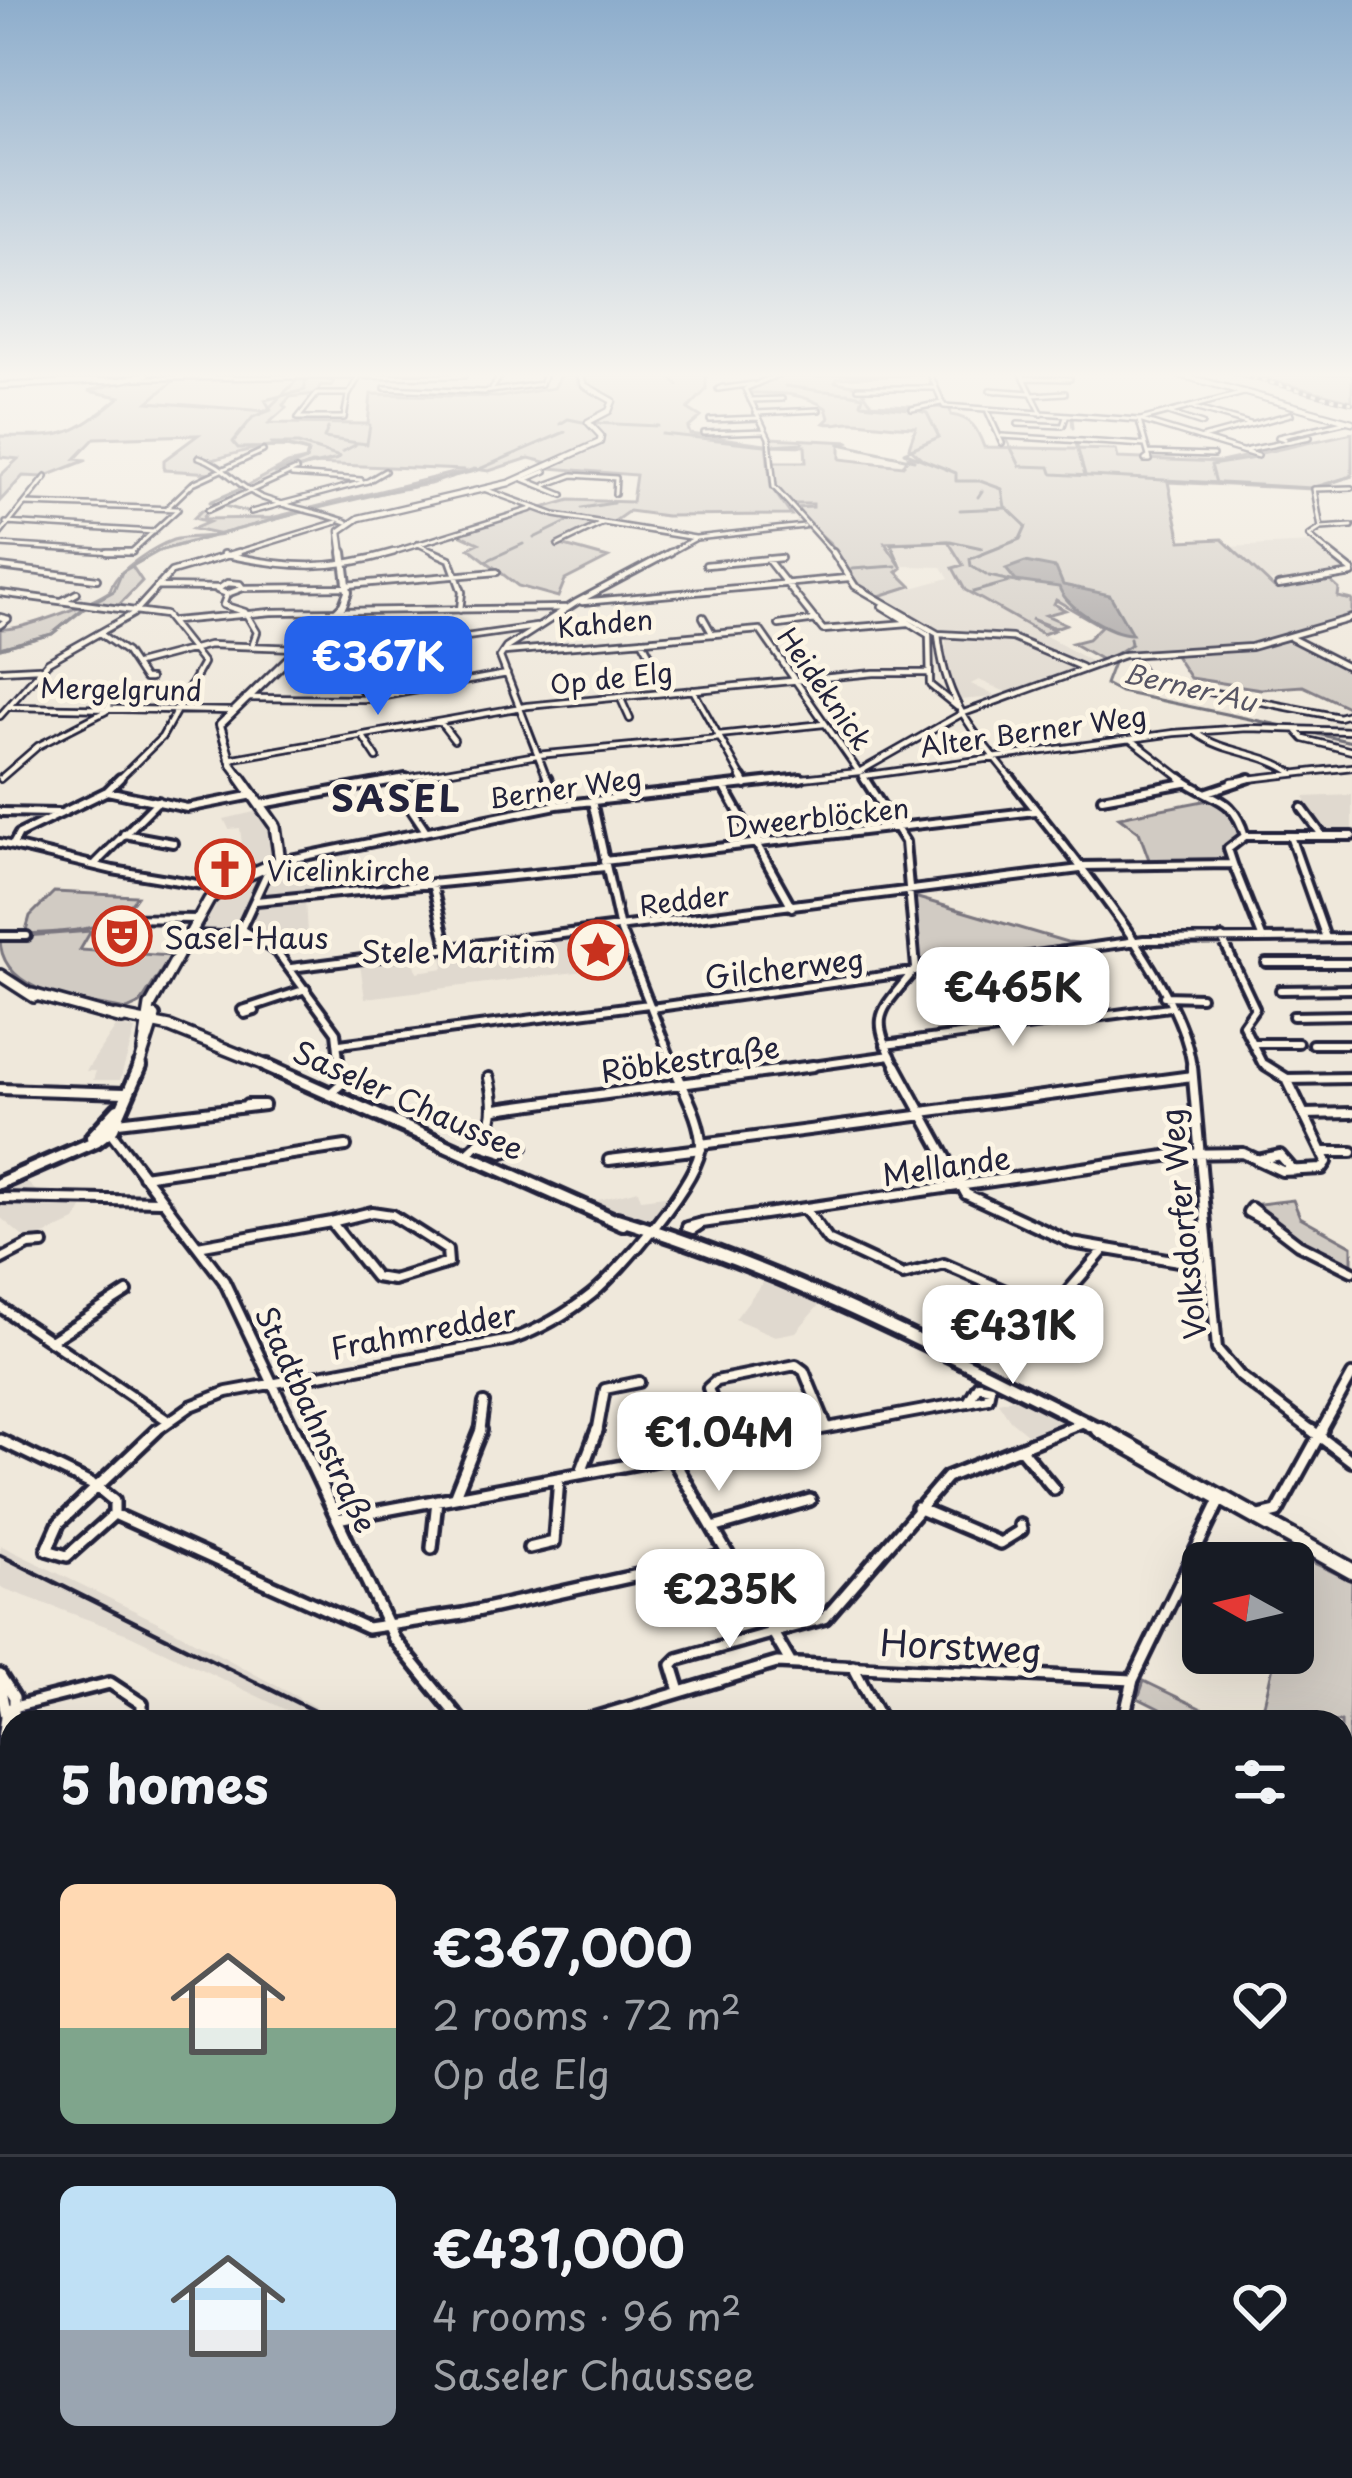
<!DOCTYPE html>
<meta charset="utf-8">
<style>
:root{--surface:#171b24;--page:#20242c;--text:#f1f3f6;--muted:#9ea1a6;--line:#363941;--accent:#2563eb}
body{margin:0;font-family:"Playpen Sans",sans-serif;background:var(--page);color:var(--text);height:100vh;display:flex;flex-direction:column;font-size:45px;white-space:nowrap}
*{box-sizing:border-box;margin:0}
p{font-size:39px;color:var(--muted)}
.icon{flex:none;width:66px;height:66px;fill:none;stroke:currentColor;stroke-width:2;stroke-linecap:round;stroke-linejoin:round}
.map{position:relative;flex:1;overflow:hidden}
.panel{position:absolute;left:0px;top:1710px;width:1353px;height:768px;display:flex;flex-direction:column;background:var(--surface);border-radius:36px 36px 0 0;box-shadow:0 12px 48px #0002}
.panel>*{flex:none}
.needle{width:78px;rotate:278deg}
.fabs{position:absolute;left:1182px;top:1542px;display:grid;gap:24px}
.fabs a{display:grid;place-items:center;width:132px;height:132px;border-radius:18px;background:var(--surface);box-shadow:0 12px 48px #0002;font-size:60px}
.price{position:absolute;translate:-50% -102px;padding:0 27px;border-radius:24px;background:#fff;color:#222;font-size:39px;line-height:78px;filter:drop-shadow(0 3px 6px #0008)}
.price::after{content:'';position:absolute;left:50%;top:72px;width:36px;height:27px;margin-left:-18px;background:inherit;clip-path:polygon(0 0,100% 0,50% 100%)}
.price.active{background:var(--accent);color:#fff}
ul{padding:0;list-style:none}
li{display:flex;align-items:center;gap:36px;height:300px;padding:0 60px}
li+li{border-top:3px solid var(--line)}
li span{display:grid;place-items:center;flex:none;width:336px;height:240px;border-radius:18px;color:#555}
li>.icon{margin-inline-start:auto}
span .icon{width:144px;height:144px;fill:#fffc;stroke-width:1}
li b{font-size:51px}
h2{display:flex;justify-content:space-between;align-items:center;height:144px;padding:0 60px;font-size:51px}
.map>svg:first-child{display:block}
</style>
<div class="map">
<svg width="1352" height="2478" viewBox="0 0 1352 2478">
<rect width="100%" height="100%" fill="#efe8db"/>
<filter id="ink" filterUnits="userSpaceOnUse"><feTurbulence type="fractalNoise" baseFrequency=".00833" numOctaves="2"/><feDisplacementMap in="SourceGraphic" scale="24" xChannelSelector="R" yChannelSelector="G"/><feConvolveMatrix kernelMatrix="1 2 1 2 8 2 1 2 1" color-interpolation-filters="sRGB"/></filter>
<g filter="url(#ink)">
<path fill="#e0d9cf" d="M299,375L266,410L147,402L182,379Z
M948,542L963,566L954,568L965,590L1092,662L1079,664L1013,637L944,632L883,596L949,578L942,567L904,566L892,544Z
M1313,543L1352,573L1267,582L1229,547Z
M946,635L1010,640L1075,667L1008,693L979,680L971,684L998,697L959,700L946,673Z
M1352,795V835L1323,834L1304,797Z
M263,810L270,822L275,860L246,872L218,853L234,851V846L242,844L240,828L229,829L224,819Z
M307,855L314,893L305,897L307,935L279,950L243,928L278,862Z
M271,869L240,928L199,934L224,892Z
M613,935L625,966L365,998L360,965L414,959L417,972L444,968L442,956Z
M117,1025L135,1030L120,1080H93L96,1071H86Z
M24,1179L46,1201L85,1203L75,1221L29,1242L0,1217V1189Z
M638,1190L641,1199L672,1195L646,1223L591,1202Z
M763,1282L819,1305L796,1332L775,1336L735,1319Z
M1017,1398L1050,1414L1070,1427L1034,1440L1010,1420L998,1402Z
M0,1545L170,1628L343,1722H311L130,1635L0,1587Z"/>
<path fill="#d1cbc3" stroke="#7a767f" stroke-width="3" d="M106,374H225L177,378L148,402L266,411L301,376L329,375L327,380L334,381L331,386L321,385L315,394L290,397L283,405L286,408L269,423L368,424L371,394L499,397L554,388L562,374H576L578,384L609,398L586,385L583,374H706V390L688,409L701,417L688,428L690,434L766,444L771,487L791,515L666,516L629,511L612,523L604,522L557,544L608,558L565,580L558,597L518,586L469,548L479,543L457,533L570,500L632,502L636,475L550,468L554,464L529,458L489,471L474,469L430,484L358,497L161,550L132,566L142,581L117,607L89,605L52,634L0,648V629C21,631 91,604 110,591C115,568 162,544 173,540C186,536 207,538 222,535L193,529L209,522L194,518L202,510H208L203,519L271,518L465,470L311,464L253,489L247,486L288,464L306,460L308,452C277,440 243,451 213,460L223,469L213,473L164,470V460L198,435L95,438L75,459L87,460L44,477L23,476L0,501V476L18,459L0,457V436C65,437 69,439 120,397L88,391L142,377L102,379Z
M780,374H928L838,378L835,382L859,386L872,404L950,408L951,415C972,418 977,428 984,447L1116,450L1118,458L1221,462L1352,433V476L1313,489L1168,482L1181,541L1222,539L1274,588L1328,579L1339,589L1338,597L1352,600V614L1266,645L1292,639L1352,671V709L1303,686L1261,689L1190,678L1174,654H1125L1102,660L1072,643L1088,639L1101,626L1056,600L1054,604L1065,610L1046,615L1066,624L1055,628L1031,619L1054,630L1043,634L965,590L953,568L963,565L948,541L885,543L902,568L897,572L911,586L873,598L856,585L831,544L792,508L813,507V504H789L776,486L772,462H806L805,446L771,445V438L850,442L840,444V459L903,466L908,457H920L909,447L916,427C895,427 874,423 854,422C842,421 836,426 824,423L829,418L826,408C802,391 774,393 746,393L749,386Z
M1246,374H1352V401Z
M1219,798L1229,806L1242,836L1227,848L1228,861L1151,865L1139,832L1119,817Z
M54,892L137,896C113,933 66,932 25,934L30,916Z
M911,896L1067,942L1104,945L925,969L918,963Z
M91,931L80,950L171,956L140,1004L127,1010C81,1001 0,995 0,938Z
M1293,1200L1300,1217L1352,1246V1268L1290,1239L1251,1205Z
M1299,1556L1352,1581L1348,1778L1352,1779V1811L1341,1808V1722H1260L1276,1653H1293V1582Z
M1144,1681L1229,1722H1186L1138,1698Z
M122,2466H617L606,2478H126Z"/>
<path fill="#a6a2a2" stroke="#716f79" stroke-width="3" d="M1025,562L1056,568L1063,585L1110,595L1132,634C1111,634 1066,608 1059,587L1016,581L1006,569Z"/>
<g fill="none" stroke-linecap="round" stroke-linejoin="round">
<path stroke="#716f79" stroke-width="3" d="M666,374L678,385
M816,377L833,374
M785,386L822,391
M825,391L845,393
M847,393L863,396L861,403
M862,404L910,409
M916,410L927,413L939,437L904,452L956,473V481H980L1002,489L1005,507
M1072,418L1073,428
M593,423L658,426
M560,424L568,419L583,422
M328,428L324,438L358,443
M662,434L765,445
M1006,438L1020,466L1050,467L1052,473
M359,443L367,444L370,425
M1076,443L1085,475
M271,444H298L340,457
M840,444L914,460
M772,445L803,443
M342,452L355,445
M288,471L338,459
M275,473L306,460L308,452L286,447L238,448L233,442L253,417L271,410L265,400L305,390V381L313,379
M1053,474L1312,488L1352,476
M1216,483L1211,465L1255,458
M978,497L982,491
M215,502H210L243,488
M221,505L247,512
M582,508L613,503
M314,509L475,471L565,432
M960,510L1006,508
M534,538L571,520
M486,561L523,544
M900,564L891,544L950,541L982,548
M852,569L896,566
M986,575L971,566L970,559L1020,539L1026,526L1006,507
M989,576L1020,583
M973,592L1009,582
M90,604L114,591L122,572L158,551L310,510
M0,648L52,634L85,607
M1111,657L1131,644L1130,638
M1113,663L1105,684L1120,692L1288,727
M1308,732L1352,742"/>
<path stroke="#716f79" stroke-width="4.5" d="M486,2478L494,2466"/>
<g stroke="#22223b" stroke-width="8">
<path id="minor-far5" d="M779,374L745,389L769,438L774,487L835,555
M930,374L944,406L1139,420L1258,456
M1022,374L1042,414
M135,378L464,376
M1024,378L1070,379
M723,387L718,389L753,384
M390,388H385L484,392L541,384L545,374
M858,388H934
M492,389L501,374
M997,391L990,390L1031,393
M1033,395L1065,393
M750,400L782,399
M1194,408L1250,424
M912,409L941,403
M988,412L1002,443
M756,413L819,410
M1168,413L1202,424
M298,418H344L348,396L360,375
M298,418L317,394H349
M710,420L759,418
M1140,420L1244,393
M1139,421L1150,460H1145L1149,457
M1018,424L1063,426L1066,417
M704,433L764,431
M1002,436L1145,445
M1202,438L1291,414
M1285,439L1278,437L1348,421
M1244,451L1310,437
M1148,453L1213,455
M199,457C225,465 239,489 263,498C290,508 320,512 347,522
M292,475L361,480
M521,478L563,495
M527,479L546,471
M546,485L573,475L616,478L615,494
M484,489L555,515L695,538
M25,504L178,509
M168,507L193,483L263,451
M208,510L296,470
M251,512L368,481L385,471
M6,523L154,532
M1321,528L1314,489L1352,488
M0,534L46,477
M418,544L441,555
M0,545L130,553L178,509
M558,545L601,524
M229,555L337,522
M384,555L532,509
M665,555L696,538L804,526
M1332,555L1309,536L1321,528L1352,526"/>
</g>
<g stroke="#22223b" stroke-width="10">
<path id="minor-far4" d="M107,552H132
M434,552L450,559L462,592L460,610
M833,552L855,586L938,634C945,703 972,729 1013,781
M1328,552L1352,571
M223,554C286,568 332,571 394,552
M767,559L823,630L908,623
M706,565L781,558
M0,567L97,579
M227,583L240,584L243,588L227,594L217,590Z
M347,585L497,572
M1278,586L1352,574
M157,587L217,588
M243,588L347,587
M0,593L165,615L203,663L162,737L117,781
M227,594L223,605L245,612L257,632L253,643
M62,601L77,593
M582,602L848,578
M882,606L929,635L930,685L957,707
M0,617L8,619L0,625
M703,617L712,633
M174,621L271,612L566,608
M779,625L816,620
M99,633L126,652L144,679H150
M938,634L1012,638L1081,667
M1291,638L1352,669
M642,640L670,691
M297,650L340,655L536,627
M504,652L760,630L859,772
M340,656L367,698
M137,664L209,645L299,648
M1138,665L1146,678
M422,666L438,686
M0,670L39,668
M1149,682L1143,679L1339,717L1352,713
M693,690L744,781
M620,697L630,719
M246,698L367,699L507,674
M11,707L231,711
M0,716L48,662L133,614L171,572L239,552
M440,722L454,740
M1296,730L1304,739L1352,751
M1196,733C1226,755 1263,751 1293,773
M362,735L377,758
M718,735L824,724
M1132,740L1185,781
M229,759L527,706L874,673H929
M0,779L38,746L106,711L116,693
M389,781L537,755L719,738
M548,781L500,657L506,648L577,602L671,552
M774,781L859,772L961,714L1124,655L1251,647L1352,618
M865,781L862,776L1174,733L1247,728L1352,731
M1232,781L1352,767"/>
</g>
<g stroke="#22223b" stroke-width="14">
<path id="minor-far3" d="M547,778L557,805
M742,778L746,785
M864,778L905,842L916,968C879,1014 868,1014 898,1069
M1011,778C1064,848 1184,983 1192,1069
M402,780L396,786L426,831
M725,788L792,907
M107,791L187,808L254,795
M1208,792L1250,778
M1102,798L1185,783
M592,801L620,929L675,1069
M262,804L406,778
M1302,808L1322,835
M0,812L58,813
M124,834L173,843
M1246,836H1352
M1290,836L1326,938
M0,843L113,870L221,888
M14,843L19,834L107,791L120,778
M280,861L557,805L801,778
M604,861L1035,811
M96,863L158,801
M1233,864L1262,937
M1080,866L1233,864L1228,849L1245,836C1232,793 1212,802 1181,778
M432,883L448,950
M256,901L605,867
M133,916L117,918L199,919
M241,929L277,952L336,1032L340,1069
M241,929L266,875
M190,935L223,936L241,929
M0,936H27
M1222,938L1255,1008L1243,1025L1262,1063L1271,1069
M1266,963H1352
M291,968L1080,869
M1280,990L1352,989
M1164,996L1201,997
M252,1007L255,1011L245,1014L242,1010Z
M252,1007L306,989
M651,1008L1144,940L1352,938
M1293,1016L1352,1015
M1253,1043H1298
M340,1044L649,1004
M1312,1044H1352
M885,1045L1169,1007
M791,1069L891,1055"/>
</g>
<g stroke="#22223b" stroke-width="16">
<path id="minor-far2" d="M896,1066L966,1194L1072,1243L1208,1266
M1192,1066L1217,1349L1240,1376L1315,1433
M1287,1079L1352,1078
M0,1089L125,1093
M333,1091L341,1084L339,1066
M496,1109L813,1066
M922,1112L1192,1076
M1304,1114L1352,1113
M118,1122L264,1105H247
M110,1131L224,1281L296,1433
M701,1144L924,1115
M481,1145L503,1152L523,1147
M1322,1152H1352
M467,1154C495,1131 497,1112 489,1078
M609,1160L701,1149
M1257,1160L1280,1155L1294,1171
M143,1176L346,1146
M0,1198L160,1201
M805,1209L828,1240L903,1275L944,1264L1051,1311L1088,1335
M372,1212L392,1215L447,1250L448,1263L393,1280L375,1277L331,1222Z
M1265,1221L1248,1212L1251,1208L1298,1244L1352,1271
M702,1223L693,1229L687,1227Z
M702,1223L1179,1154L1243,1153L1282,1171L1322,1169L1327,1162L1287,1079L1266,1066
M198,1246L331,1222
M0,1260L29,1245L43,1244
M0,1307L167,1420
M1051,1311L1103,1251
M50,1341L127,1292
M978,1385L990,1388L988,1398L968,1402Z
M153,1433L191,1406L227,1392L511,1340C541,1329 567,1314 592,1294C620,1271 700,1180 701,1145C701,1119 683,1090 674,1066
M480,1433L484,1403
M597,1433L605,1389L639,1382
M724,1433L708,1388L716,1381L796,1365L804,1371L827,1427
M800,1433L968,1402
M1056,1433L1081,1423
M1320,1433L1352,1375"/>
</g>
<g stroke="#22223b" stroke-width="18">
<path id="minor-far1" d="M295,1430L394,1639L462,1722
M723,1430L728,1445
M1311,1430L1352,1461
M0,1440L97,1487
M1020,1448L1054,1489
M671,1456L790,1662
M581,1472L597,1430
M97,1487L114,1501V1514L67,1556L47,1550L59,1523Z
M97,1487L157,1430
M455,1495L481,1430
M917,1508L1000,1543L1021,1530L1020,1525
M114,1514L367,1628L463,1614L728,1555
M1260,1516L1277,1512L1322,1430
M337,1519L816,1430
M713,1528L810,1500
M432,1548L437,1500
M529,1548L554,1542L559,1478
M853,1666L882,1722
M0,1675L14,1697V1722
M0,1684L6,1716L0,1764
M680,1691L672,1665L678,1659L825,1618L947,1477L1064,1430
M6,1709L110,1683L142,1704V1722
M580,1722L777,1663L1133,1680
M1123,1722L1133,1680L1221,1498"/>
</g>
<g stroke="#22223b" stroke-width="21">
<path id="minor" d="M0,2342L12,2338
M1341,2394L1352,2399
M1147,2466L1157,2478
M632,2478L638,2466"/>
</g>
<g stroke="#22223b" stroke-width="9">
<path id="major-far5" d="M1177,374L1352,422
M0,386L121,380L147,374
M343,555L340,531L359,518L509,483L600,442L601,436L588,422L609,411L613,401L584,385L580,374"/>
</g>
<g stroke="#22223b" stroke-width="12">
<path id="major-far4" d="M244,781L232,765L220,725L343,605L348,592L343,552"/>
</g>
<g stroke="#22223b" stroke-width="16">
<path id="major-far3" d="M0,975L34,997
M32,994L122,1019
M116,1016L170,1027L275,1069
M143,1051L150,1006L209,900L225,885L280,861L275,826L241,778
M138,1069L155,1016"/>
</g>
<g stroke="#22223b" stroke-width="20">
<path id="major-far2" d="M267,1066L623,1224
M92,1137L118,1109
M0,1183L96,1141L113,1128L140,1066
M617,1219C787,1270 948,1354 1106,1433"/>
</g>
<g stroke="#22223b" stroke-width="22">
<path id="major-far1" d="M1100,1430L1352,1571"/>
</g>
<g stroke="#22223b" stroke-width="26">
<path id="major" d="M0,2034L12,2030
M913,2466L923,2478"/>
</g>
<use href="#minor-far5" stroke="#fcf5e5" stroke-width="3"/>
<use href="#minor-far4" stroke="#fcf5e5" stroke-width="4.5"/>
<use href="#minor-far3" stroke="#fcf5e5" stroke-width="6"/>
<use href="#minor-far2" stroke="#fcf5e5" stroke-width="8"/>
<use href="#minor-far1" stroke="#fcf5e5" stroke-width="9"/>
<use href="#minor" stroke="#fcf5e5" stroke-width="12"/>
<use href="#major-far5" stroke="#fcf5e5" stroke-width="4.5"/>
<use href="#major-far4" stroke="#fcf5e5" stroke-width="6"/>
<use href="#major-far3" stroke="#fcf5e5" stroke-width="9"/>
<use href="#major-far2" stroke="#fcf5e5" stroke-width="10"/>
<use href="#major-far1" stroke="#fcf5e5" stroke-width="14"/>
<use href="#major" stroke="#fcf5e5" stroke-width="16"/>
<path stroke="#22223b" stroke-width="4.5" d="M0,1555L336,1722
M1196,2466L1206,2478"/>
<g stroke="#22223b" stroke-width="4.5">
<path id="rail" d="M1235,374L1352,403"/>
</g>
<use href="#rail" stroke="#fcf5e5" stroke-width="3" stroke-dasharray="4.5" stroke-linecap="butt"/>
</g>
</g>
<linearGradient id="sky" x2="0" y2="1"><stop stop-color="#8dadcc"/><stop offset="0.52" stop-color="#f8f5ef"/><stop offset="1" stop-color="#f8f5ef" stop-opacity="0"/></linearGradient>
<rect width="1352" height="721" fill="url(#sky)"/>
<defs>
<g id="church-ring" transform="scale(3)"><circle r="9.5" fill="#fcf5e5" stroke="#c8321e" stroke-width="1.5"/><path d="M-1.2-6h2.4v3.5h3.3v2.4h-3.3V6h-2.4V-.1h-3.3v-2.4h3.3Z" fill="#c8321e"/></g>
<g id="theatre-ring" transform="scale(3)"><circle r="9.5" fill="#fcf5e5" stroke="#c8321e" stroke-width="1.5"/><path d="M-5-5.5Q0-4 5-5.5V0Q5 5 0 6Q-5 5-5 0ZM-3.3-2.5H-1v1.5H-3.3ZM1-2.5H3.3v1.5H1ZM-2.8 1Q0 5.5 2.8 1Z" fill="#c8321e"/></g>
<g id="sight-ring" transform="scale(3)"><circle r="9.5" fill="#fcf5e5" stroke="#c8321e" stroke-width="1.5"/><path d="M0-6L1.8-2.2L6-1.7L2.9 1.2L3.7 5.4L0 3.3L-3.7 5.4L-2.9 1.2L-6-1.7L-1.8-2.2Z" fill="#c8321e"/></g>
</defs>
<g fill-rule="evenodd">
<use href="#church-ring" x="225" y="869"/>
<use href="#theatre-ring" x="122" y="936"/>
<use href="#sight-ring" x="598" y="950"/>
</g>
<g text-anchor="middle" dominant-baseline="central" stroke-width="10" stroke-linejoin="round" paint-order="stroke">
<g font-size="27" fill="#22223b" stroke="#fcf5e5">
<text transform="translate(605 622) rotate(-5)">Kahden</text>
<text transform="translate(611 677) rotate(-6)">Op de Elg</text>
<text transform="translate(121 688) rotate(1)">Mergelgrund</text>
<text transform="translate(826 688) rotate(55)">Heideknick</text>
<text transform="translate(1033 730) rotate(-8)">Alter Berner Weg</text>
<text transform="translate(565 787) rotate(-8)">Berner Weg</text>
<text transform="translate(817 816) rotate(-6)">Dweerblöcken</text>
<text transform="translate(684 899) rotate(-7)">Redder</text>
</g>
<g font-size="27" font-style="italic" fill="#575564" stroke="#fcf5e5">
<text transform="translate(1190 686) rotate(13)">Berner Au</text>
</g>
<g font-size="27" fill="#22223b" stroke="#fcf5e5" text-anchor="start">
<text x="267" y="869">Vicelinkirche</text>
</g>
<g font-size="30" fill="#22223b" stroke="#fcf5e5" text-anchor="start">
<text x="164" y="936">Sasel-Haus</text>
<text x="556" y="950" text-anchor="end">Stele Maritim</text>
</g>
<g font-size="30" fill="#22223b" stroke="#fcf5e5">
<text transform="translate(784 967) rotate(-7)">Gilcherweg</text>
<text transform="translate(690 1058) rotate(-8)">Röbkestraße</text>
<text transform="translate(409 1099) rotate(24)">Saseler Chaussee</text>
<text transform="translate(946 1165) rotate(-8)">Mellande</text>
<text transform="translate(1182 1224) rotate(-96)">Volksdorfer Weg</text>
<text transform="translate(423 1330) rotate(-11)">Frahmredder</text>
<text transform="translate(317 1419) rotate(65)">Stadtbahnstraße</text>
</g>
<g font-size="36" font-weight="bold" letter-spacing="3" fill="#22223b" stroke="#fcf5e5">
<text x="397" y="797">SASEL</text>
</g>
<g font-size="36" fill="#22223b" stroke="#fcf5e5">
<text transform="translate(961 1645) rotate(3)">Horstweg</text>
</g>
</g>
</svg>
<div class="fabs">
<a><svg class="needle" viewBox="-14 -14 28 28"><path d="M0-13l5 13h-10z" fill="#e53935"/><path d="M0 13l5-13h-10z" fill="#9ea1a6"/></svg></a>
</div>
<b class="price active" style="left:378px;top:718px">€367K</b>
<b class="price" style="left:1013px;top:1049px">€465K</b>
<b class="price" style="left:1013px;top:1387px">€431K</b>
<b class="price" style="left:719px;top:1494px">€1.04M</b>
<b class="price" style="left:730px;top:1651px">€235K</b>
<section class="panel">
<h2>5 homes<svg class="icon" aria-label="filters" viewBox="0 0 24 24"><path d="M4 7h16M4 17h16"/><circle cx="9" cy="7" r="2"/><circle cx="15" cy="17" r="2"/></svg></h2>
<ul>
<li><span style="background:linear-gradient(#ffd9b3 60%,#7fa58c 0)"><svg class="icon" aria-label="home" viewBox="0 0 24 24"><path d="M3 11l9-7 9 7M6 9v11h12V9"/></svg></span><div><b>€367,000</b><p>2 rooms · 72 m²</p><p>Op de Elg</p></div><svg class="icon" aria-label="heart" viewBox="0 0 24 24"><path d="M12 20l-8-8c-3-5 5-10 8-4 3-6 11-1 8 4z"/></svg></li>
<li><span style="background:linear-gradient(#bfe0f5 60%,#9aa5b1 0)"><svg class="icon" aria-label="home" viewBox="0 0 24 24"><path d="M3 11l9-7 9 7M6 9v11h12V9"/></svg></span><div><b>€431,000</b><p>4 rooms · 96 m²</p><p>Saseler Chaussee</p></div><svg class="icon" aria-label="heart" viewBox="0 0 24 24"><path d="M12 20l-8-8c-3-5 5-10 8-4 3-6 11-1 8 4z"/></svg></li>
</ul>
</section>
</div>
